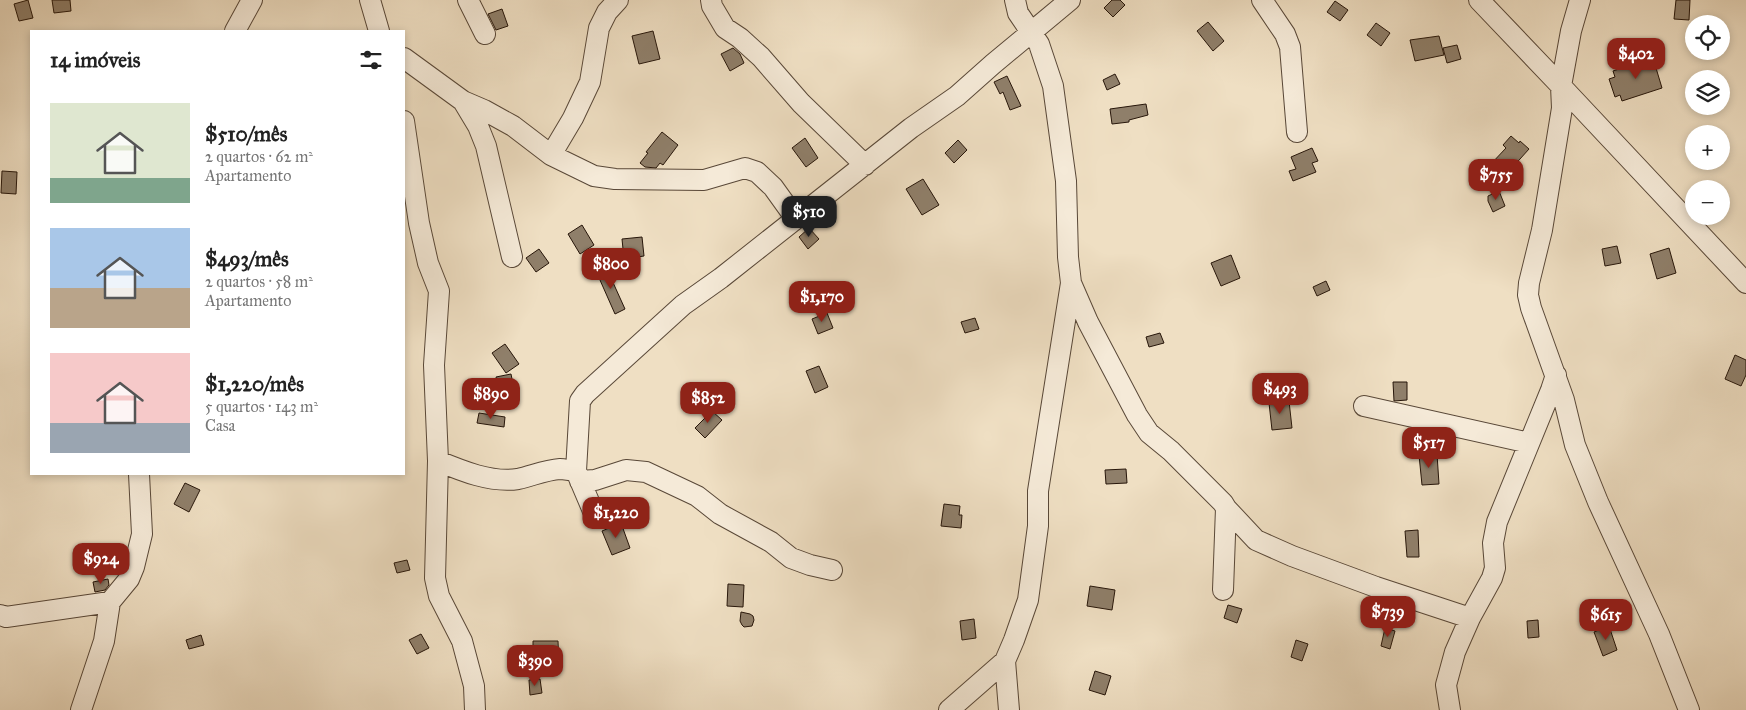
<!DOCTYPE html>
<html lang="pt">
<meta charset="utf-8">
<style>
:root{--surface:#fff;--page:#f6f6f6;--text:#222;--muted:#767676;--accent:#8f2418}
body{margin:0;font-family:"IM FELL Great Primer",serif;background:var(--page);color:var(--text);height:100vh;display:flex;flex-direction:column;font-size:19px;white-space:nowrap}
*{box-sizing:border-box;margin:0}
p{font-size:16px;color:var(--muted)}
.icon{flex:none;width:28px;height:28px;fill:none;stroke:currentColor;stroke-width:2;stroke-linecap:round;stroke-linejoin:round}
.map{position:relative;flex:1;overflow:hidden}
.panel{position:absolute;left:30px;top:30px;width:375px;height:445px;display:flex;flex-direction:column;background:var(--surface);border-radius:0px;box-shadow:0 2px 8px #0003}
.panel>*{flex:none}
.fabs{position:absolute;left:1685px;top:15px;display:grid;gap:10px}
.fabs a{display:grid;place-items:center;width:45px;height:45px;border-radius:50%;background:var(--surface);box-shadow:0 2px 8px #0003;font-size:25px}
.price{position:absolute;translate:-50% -42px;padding:0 11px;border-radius:10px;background:var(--accent);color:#fff;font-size:16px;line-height:32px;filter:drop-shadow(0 1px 2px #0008)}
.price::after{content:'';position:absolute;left:50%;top:30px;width:15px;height:11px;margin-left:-8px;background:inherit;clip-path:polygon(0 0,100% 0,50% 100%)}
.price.current{background:#222;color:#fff}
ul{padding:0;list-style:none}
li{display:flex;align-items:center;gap:15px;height:125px;padding:0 20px}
li span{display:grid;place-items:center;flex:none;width:140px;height:100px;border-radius:0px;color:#555}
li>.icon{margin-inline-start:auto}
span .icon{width:60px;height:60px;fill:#fffc;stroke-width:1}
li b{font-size:21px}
h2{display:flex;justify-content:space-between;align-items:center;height:60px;padding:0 20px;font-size:21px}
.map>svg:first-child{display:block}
</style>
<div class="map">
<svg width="1746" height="710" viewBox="0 0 1746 710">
<rect width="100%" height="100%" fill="#efdfc3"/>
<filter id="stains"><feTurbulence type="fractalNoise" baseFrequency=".004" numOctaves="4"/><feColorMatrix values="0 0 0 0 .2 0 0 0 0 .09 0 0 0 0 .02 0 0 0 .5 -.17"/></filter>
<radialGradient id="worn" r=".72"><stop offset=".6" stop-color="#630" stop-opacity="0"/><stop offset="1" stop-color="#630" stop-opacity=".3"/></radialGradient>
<path fill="#8f7f6a" stroke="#27160a" d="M28,0L33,18L19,21L14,4Z
M52,0H70L71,11L54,13Z
M1112,0H1120L1125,5L1113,17L1104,8Z
M1676,0H1690L1689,20L1674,19Z
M1335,1L1348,10L1340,21L1327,12Z
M502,9L508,26L496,30L488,14Z
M1208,22L1224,41L1213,51L1197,31Z
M1376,23L1390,33L1381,46L1367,35Z
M653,31L660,59L639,64L632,36Z
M1439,36L1444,55L1415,61L1410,40Z
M1457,45L1461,59L1447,63L1443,48Z
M733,48L740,54L744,63L730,71L721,54Z
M1653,58L1662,88L1622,101L1620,95L1615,97L1609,79L1615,77L1613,71Z
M1115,74L1120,84L1107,90L1103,80Z
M1007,76L1021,106L1010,110L1003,92L1000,94L994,82Z
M1146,104L1148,115L1129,120V122L1112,124L1110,109Z
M662,132L678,145L663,165L660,163L656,168L645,167L640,163L648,153L646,152Z
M1511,136L1519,143L1520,141L1529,149L1502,179L1490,165L1506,148L1503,145Z
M805,138L818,158L806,167L792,148Z
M958,140L967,150L954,163L945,153Z
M1312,148L1318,161L1312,163L1316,172L1293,181L1289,171L1296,169L1291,157Z
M2,171L17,172L16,194L1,193Z
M923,179L939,205L922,215L906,189Z
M1499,191L1505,206L1493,212L1488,201V196Z
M582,225L594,245L580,254L568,234Z
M809,228L819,239L808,249L799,237Z
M642,237L644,256L624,259L622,239Z
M1617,246L1621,263L1605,266L1602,249Z
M1669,248L1676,273L1657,279L1650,254Z
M539,249L549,263L536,272L526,258Z
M1231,255L1240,278L1221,286L1211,263Z
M606,267L625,309L615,314L596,271Z
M1326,281L1330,290L1317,296L1313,287Z
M827,313L833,328L818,334L812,319Z
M975,318L979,329L965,333L961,322Z
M1160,333L1164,343L1149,347L1146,337Z
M505,344L519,364L506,373L492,353Z
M1735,355L1746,360V375L1741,386L1725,379Z
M819,366L828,387L815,393L806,371Z
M511,374L514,389L499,391L496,377Z
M1393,382H1407V400L1394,401Z
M1289,401L1292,428L1272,430L1269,403Z
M712,411L722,420L705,438L695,428Z
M479,413L505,417L504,427L477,423Z
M1437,454L1439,484L1422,485L1419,455Z
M1126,469L1127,483L1106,484L1105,470Z
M185,483L200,490L189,512L174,504Z
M944,504L960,506L959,515H962L961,528L941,526Z
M621,523L630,548L612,555L602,531Z
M1418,530L1419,557H1407L1405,531Z
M407,560L410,570L397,573L394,563Z
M108,579L109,585L105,590L95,592L93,582Z
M728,584L744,585L743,607L727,606Z
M1090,586L1115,590L1112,610L1087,606Z
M1228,605L1242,609L1237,623L1224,618Z
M741,612L750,614L753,616L754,620L752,626L744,627L742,625L740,621Z
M974,619L976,638L962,640L960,621Z
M1538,620L1539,637L1528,638L1527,621Z
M1609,626L1617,650L1603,656L1594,632Z
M1385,628L1395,631L1390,649L1381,646Z
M421,634L429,648L417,654L409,640Z
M201,635L204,645L189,649L186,640Z
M1296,640L1308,644L1302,661L1291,657Z
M533,641H558L559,665H533Z
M1095,671L1111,676L1105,695L1089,690Z
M540,679L542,693L530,695L529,680Z"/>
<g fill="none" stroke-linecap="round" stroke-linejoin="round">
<g stroke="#594838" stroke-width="22">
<path id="minor" d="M370,0L379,31
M468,0L485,34
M711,0L712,6L725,28L740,38L761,57L801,103L865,165
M1262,0L1285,34L1290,47L1297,132
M1479,0L1561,86L1746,283
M1580,0L1571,31L1561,86L1562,108L1542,230L1529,283L1528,295L1531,308L1564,400L1575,445L1598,502L1659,634L1689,710
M235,31L252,0
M404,58L463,101L484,110L513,126L551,155L594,176L615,179L704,180L745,168L757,172L773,187L796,219
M463,101L478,126L486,146L512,257
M404,121L419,223L428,263L439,291L434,365L438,461L435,578L439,596L462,641L474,686L475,710
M551,155L573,118L590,82L599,28L607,12L618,0
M1071,283L1088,322L1137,415L1149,433L1171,451L1223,503L1226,508L1223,590
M1364,406L1529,443
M438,461C462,471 491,483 518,479C532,476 545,470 560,469C565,469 571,471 576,471
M580,481L595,480L626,470L646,472L697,496L720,514L771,542L791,558L810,565L832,570
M1226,508L1256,540L1292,556L1376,587L1470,618
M593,511L576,471L580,401L585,394L683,305L721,278L911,128L957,96L993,64L1070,0
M0,615L6,617L110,602
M1005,661L1009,710
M81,710L104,641L110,602L129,579L134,567L142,534L139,474
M949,710L1005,661L1014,640L1028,600L1038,526V491L1071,283L1068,257L1066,181L1053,86L1039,44L1018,13L1015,0
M1450,710L1446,685L1455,652L1470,618L1492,578L1495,568L1493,543L1497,522L1551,390L1556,375"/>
</g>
<use href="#minor" stroke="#f5ead8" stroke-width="20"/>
</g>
<rect width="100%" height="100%" filter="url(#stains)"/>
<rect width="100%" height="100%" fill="url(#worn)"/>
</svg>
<div class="fabs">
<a><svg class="icon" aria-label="locate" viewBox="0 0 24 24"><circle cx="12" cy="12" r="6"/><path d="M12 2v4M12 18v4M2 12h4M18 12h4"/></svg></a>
<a><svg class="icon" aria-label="layers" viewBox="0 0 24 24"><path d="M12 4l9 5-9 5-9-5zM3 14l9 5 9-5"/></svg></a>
<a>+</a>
<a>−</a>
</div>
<b class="price" style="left:1636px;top:80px">$402</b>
<b class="price" style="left:1496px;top:201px">$755</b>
<b class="price current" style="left:809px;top:238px">$510</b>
<b class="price" style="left:611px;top:290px">$800</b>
<b class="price" style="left:822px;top:323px">$1,170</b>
<b class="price" style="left:1280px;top:415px">$493</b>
<b class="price" style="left:491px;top:420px">$890</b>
<b class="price" style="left:708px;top:424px">$852</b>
<b class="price" style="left:1429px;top:469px">$517</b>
<b class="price" style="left:616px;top:539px">$1,220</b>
<b class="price" style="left:101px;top:585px">$924</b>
<b class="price" style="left:1388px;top:638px">$739</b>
<b class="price" style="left:1606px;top:641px">$615</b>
<b class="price" style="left:535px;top:687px">$390</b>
<section class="panel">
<h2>14 imóveis<svg class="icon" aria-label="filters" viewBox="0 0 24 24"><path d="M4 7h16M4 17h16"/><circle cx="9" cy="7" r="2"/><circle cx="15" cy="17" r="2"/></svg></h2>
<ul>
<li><span style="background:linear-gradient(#dfe7d0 75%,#7fa58c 0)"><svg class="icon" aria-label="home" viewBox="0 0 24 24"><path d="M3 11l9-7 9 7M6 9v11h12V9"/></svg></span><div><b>$510/mês</b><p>2 quartos · 62 m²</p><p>Apartamento</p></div></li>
<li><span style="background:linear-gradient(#a9c7e8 60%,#b9a48a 0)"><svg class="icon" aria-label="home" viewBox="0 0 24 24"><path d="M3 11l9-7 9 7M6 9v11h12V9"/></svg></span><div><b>$493/mês</b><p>2 quartos · 58 m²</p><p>Apartamento</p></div></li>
<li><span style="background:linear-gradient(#f6c9c9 70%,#9aa5b1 0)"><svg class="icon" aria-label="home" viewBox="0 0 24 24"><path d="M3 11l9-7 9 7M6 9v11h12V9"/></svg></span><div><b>$1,220/mês</b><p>5 quartos · 143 m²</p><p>Casa</p></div></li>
</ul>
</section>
</div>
